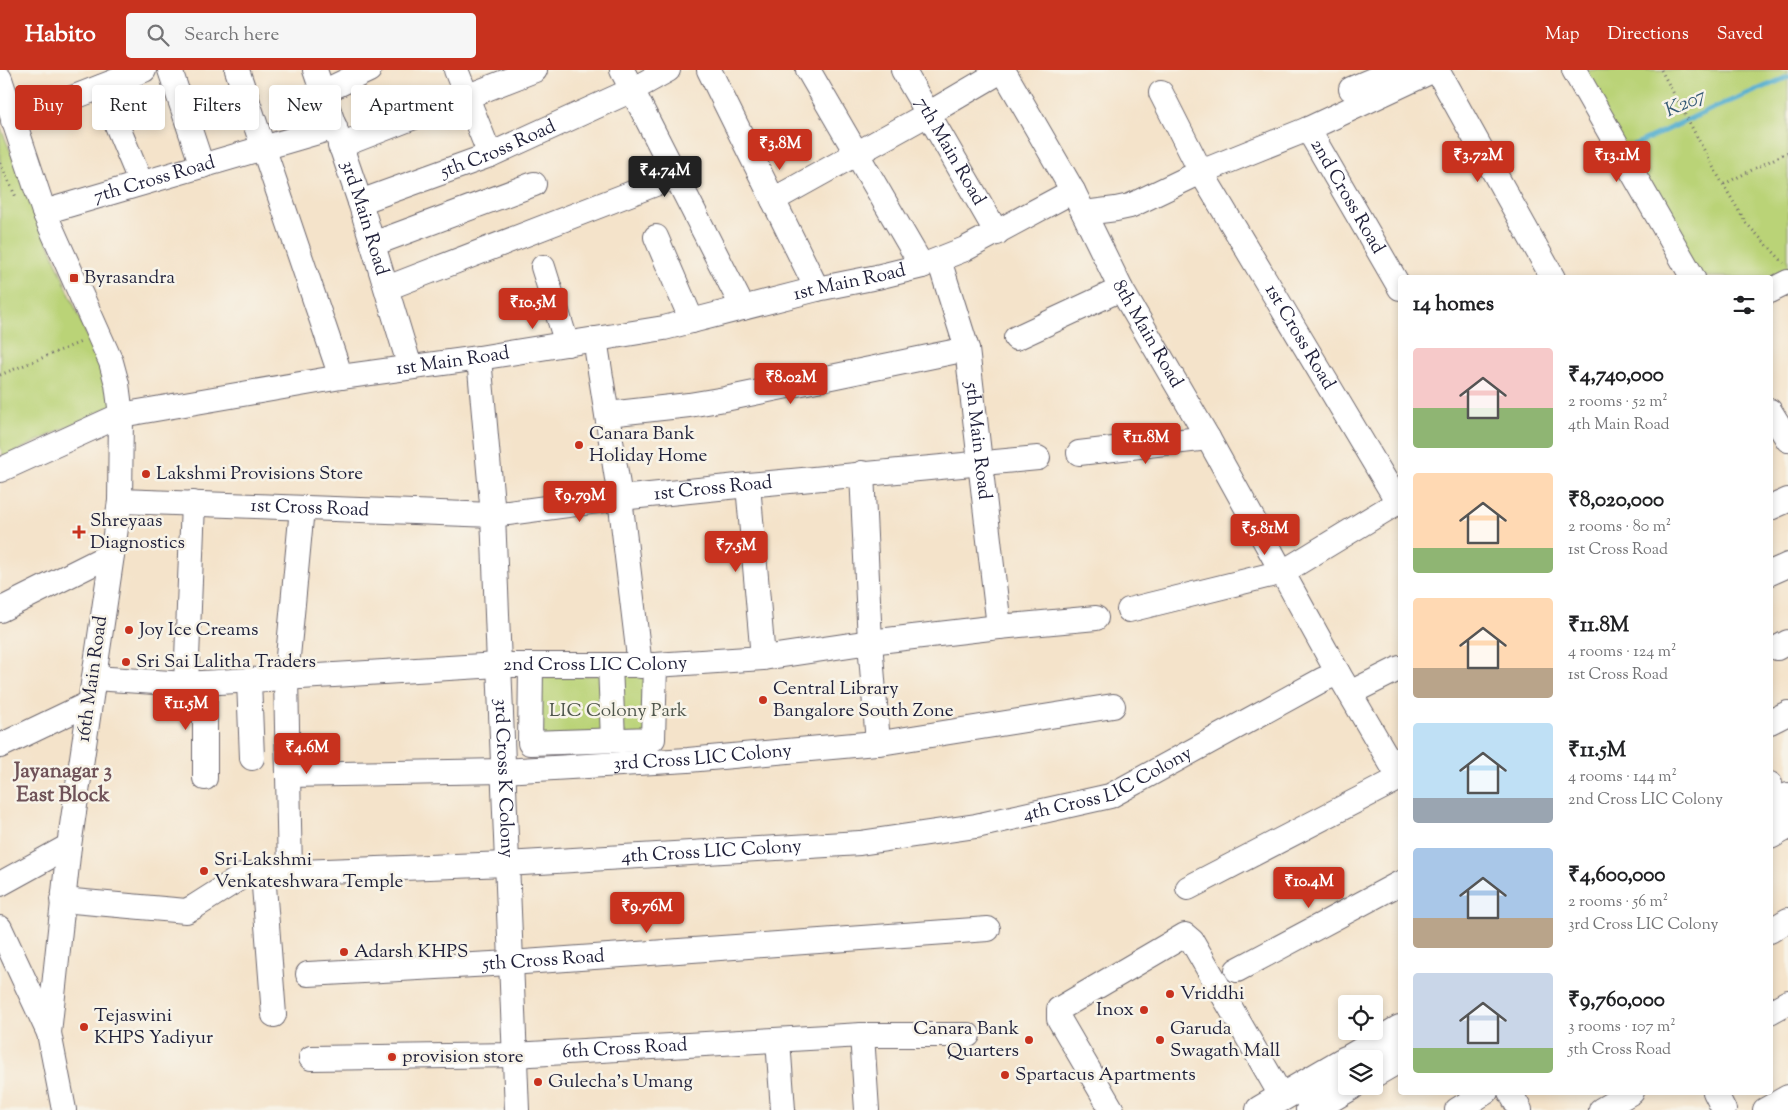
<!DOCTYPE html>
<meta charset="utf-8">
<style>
:root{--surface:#fff;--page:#f6f6f6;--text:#202124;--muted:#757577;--accent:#c8321e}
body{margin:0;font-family:"Sorts Mill Goudy",serif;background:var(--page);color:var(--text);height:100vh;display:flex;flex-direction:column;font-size:19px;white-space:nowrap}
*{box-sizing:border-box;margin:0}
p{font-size:16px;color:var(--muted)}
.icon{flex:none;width:28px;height:28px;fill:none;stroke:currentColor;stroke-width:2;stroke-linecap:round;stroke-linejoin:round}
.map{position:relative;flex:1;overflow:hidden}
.side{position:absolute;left:1398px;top:205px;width:375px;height:820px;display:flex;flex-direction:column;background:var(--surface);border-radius:5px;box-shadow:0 2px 8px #0003}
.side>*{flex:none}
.hud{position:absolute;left:15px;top:15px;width:475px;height:45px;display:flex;gap:10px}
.tools{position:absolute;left:1338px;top:925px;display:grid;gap:10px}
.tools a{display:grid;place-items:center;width:45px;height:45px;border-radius:5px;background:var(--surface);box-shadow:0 2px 8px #0003;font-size:25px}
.price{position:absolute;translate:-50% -42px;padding:0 11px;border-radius:5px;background:var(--accent);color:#fff;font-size:16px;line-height:32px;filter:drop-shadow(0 1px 2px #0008)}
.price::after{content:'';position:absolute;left:50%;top:30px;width:15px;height:11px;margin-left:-8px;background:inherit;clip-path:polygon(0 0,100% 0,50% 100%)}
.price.current{background:#222;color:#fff}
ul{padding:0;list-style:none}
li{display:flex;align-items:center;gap:15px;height:125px;padding:0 15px}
li span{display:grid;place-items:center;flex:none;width:140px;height:100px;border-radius:5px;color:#555}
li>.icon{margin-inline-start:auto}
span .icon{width:60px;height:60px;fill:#fffc;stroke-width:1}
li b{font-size:21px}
h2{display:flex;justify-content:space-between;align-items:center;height:60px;padding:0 15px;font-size:21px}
.chip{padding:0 18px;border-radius:5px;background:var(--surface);box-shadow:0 2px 8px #0003;font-size:18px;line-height:45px}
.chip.current{background:var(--accent);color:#fff}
header{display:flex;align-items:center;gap:30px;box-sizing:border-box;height:70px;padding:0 25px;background:var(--accent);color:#fff}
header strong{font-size:24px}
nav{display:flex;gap:28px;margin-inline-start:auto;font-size:18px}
.search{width:350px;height:45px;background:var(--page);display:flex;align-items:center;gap:12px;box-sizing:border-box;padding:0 18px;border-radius:5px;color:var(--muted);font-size:19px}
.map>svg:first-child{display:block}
</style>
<header>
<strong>Habito</strong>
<div class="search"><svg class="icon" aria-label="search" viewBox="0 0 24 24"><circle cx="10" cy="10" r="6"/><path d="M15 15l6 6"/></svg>Search here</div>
<nav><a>Map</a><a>Directions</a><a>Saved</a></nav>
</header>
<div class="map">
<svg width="1788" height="1040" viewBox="0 0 1788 1040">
<rect width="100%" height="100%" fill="#f7f3e8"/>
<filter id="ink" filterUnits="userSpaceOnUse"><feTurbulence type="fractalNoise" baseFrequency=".02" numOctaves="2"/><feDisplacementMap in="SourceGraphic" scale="10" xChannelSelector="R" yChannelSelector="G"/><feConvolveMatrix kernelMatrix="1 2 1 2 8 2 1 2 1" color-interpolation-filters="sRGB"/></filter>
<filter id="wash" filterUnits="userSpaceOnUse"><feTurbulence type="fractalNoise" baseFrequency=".0096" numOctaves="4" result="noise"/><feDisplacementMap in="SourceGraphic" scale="20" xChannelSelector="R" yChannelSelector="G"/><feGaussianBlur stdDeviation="1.12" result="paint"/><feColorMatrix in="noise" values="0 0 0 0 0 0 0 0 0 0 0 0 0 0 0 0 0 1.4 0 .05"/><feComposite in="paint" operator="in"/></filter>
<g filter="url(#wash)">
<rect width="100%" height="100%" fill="#f4e3ca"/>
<path fill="#bad377" stroke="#6e7a59" d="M1577,0H1788V229L1772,216L1770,217V208L1697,207Z
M0,56L115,334L4,387L0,377Z
M657,602L660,676L522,681L520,609Z"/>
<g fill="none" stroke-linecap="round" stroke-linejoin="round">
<path stroke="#4eaccd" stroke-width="5.5" d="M1626,79L1709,40L1788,7"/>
</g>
</g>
<g filter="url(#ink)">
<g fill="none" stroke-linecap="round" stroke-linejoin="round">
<g stroke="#6c666d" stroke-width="26">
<g id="minor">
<path d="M170,0L202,96"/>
<path d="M237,0L341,307"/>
<path id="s1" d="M315,0L360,132L410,297"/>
<path d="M456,0L490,85"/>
<path d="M622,0L743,238"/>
<path d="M709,0L817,219"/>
<path d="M808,0L922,196"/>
<path id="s2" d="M903,0L997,163"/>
<path id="s3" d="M1003,0L1073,121L1121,219L1208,368L1338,603L1400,709"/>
<path d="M1437,0L1553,208"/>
<path d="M1574,0L1693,208"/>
<path d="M0,9L44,142L111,292L117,314L121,345L120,431L69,776L49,963L64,1040"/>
<path d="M101,17L141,113"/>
<path d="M1351,19L1396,0"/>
<path d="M323,22L369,0"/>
<path id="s4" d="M1161,23L1201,102L1398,432"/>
<path d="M13,51L144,0"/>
<path id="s5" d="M1308,59L1400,218"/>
<path d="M340,76L535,0"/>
<path d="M773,130L928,44L1003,0"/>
<path id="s6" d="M360,132L490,85L632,20L668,0"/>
<path id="s7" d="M44,142L335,57"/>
<path d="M1084,143L1116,139L1130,136L1201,102L1308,59L1434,0"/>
<path d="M656,167L692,251"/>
<path d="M373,174L534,114"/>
<path id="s8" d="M939,190L967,279L999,557"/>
<path d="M543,197L567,274"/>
<path d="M387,218L676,106"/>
<path d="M1770,221L1788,212"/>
<path d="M1016,268L1121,219"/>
<path d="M595,269L620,428L640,596"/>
<path id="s9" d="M479,288L493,445L517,1040"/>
<path d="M1770,341L1788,370"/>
<path d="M608,344L689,335L725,329L967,279"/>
<path d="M1079,383L1208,368"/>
<path id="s10" d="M0,400L121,345L341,307L479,288L664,258L817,219L877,207L922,196L965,179L1073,121"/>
<path d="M862,403L870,572L878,673"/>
<path d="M748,415L763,588"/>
<path id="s11" d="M120,431L493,445L620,428L748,415L1038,388"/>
<path d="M1770,438L1788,430"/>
<path d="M1770,503L1788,495"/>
<path d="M0,540L112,484"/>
<path d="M1129,540L1283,502L1400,431"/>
<path d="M1777,578L1788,572"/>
<path d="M531,595L530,673L653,669L655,595"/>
<path d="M610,595L613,670"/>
<path id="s12" d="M94,608L186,614L498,595H655L763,588L870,572L999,557L1096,548"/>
<path d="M249,611L252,688"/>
<path d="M205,613V708"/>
<path d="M186,614L193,433"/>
<path d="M1350,623L1400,598"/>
<path d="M1770,652L1788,643"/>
<path d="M0,676L90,633"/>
<path id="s13" d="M288,705L503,701L688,690L887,672L1113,636"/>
<path d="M1770,714L1773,735L1781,752"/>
<path d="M290,802L286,608L302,438"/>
<path d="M263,803L274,945"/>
<path d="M0,814L69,776"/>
<path d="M1188,818L1400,708"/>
<path id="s14" d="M62,830L186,841L194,837L246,804L506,794L860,773L976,756L1110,726L1322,610L1338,603"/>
<path d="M0,858L48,961"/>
<path d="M1770,861L1788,850"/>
<path d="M1237,900L1400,813"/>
<path id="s15" d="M308,904L510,893L988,859"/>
<path d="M1770,942L1788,932"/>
<path d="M862,965H968"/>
<path d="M778,970L783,1040"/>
<path id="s16" d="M311,988L514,985L862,965L867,1040"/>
<path d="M1510,1022L1520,1040"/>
<path d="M1715,1022L1724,1040"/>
<path d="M1112,1040L1059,949V939L1185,865L1192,871L1282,1027"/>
<path d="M1457,1040L1486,1022"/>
<path d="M1601,1040L1632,1022"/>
<path d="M1765,1040L1788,1027"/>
</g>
</g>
<g stroke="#6c666d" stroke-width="30">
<path id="major" d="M1770,737L1788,727
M1770,765L1788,755
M1349,989L1400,959
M1374,1003L1400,988
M1260,1040L1346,990
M1310,1040L1351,1016"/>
</g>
<path stroke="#6c666d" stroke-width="3" stroke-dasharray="1 4" stroke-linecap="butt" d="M1661,0L1717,104L1746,153L1784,193
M0,93L16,127
M1724,114L1788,82
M0,305L81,272"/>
<use href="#minor" stroke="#fff" stroke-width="24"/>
<use href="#major" stroke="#fff" stroke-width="28"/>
</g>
</g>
<g fill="#c8321e" stroke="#f7f3e8" stroke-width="2">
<rect x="69" y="203" width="10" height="10" rx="2.5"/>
<circle cx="579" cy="375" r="5"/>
<circle cx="146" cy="404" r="5"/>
<path d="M76.5 454.5h5v5h5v5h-5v5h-5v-5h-5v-5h5z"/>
<circle cx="129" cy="560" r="5"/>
<circle cx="126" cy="592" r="5"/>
<circle cx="763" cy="630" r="5"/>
<circle cx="204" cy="801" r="5"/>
<circle cx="344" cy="882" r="5"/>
<circle cx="1170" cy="924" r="5"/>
<circle cx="1144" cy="940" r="5"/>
<circle cx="84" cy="957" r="5"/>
<circle cx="1029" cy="970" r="5"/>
<circle cx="1160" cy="970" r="5"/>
<circle cx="392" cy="987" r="5"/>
<circle cx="1005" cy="1005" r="5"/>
<circle cx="538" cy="1012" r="5"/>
</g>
<g text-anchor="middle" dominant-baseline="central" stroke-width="5" stroke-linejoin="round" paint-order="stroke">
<g font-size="19" fill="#22223b" stroke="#f7f3e8">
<text stroke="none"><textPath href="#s6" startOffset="148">5th Cross Road</textPath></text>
<text stroke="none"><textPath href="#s2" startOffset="94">7th Main Road</textPath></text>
<text stroke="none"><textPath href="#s7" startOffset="115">7th Cross Road</textPath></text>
<text stroke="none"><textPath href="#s5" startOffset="78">2nd Cross Road</textPath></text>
<text stroke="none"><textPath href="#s1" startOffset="156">3rd Main Road</textPath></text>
<text stroke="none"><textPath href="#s10" startOffset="874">1st Main Road</textPath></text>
<text stroke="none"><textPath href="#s3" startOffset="301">8th Main Road</textPath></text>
<text stroke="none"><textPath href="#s4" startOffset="281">1st Cross Road</textPath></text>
<text stroke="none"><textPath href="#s10" startOffset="469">1st Main Road</textPath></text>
<text stroke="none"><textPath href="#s8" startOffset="186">5th Main Road</textPath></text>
<text stroke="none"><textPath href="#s11" startOffset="595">1st Cross Road</textPath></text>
<text stroke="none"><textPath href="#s11" startOffset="190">1st Cross Road</textPath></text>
<text stroke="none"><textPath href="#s12" startOffset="502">2nd Cross LIC Colony</textPath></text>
<text transform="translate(93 609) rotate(-82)">16th Main Road</text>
<text stroke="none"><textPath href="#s13" startOffset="415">3rd Cross LIC Colony</textPath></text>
<text stroke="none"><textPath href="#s9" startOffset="421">3rd Cross K Colony</textPath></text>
<text stroke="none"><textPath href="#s14" startOffset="1066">4th Cross LIC Colony</textPath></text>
<text stroke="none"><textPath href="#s14" startOffset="661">4th Cross LIC Colony</textPath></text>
<text stroke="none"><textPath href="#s15" startOffset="236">5th Cross Road</textPath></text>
<text stroke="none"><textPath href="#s16" startOffset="314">6th Cross Road</textPath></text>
</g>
<g font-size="19" fill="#22223b" stroke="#f7f3e8" text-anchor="start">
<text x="84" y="208">Byrasandra</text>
<text x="589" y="364">Canara Bank<tspan x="589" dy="22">Holiday Home</tspan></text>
<text x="156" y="404">Lakshmi Provisions Store</text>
<text x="90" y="451">Shreyaas<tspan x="90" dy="22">Diagnostics</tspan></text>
<text x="139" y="560">Joy Ice Creams</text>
<text x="136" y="592">Sri Sai Lalitha Traders</text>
<text x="773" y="619">Central Library<tspan x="773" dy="22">Bangalore South Zone</tspan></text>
<text x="214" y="790">Sri Lakshmi<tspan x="214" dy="22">Venkateshwara Temple</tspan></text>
<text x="354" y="882">Adarsh KHPS</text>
<text x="1180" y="924">Vriddhi</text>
<text x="1134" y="940" text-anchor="end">Inox</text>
<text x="94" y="946">Tejaswini<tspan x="94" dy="22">KHPS Yadiyur</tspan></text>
<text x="1019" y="959" text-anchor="end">Canara Bank<tspan x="1019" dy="22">Quarters</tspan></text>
<text x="1170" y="959">Garuda<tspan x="1170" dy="22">Swagath Mall</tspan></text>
<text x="402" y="987">provision store</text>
<text x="1015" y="1005">Spartacus Apartments</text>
<text x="548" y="1012">Gulecha's Umang</text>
</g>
<g font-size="19" fill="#50574d" stroke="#f7f3e8">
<text x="618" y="641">LIC Colony Park</text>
</g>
<g font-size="20" font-style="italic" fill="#345975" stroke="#f7f3e8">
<text transform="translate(1686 34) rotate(-24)">K207</text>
</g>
<g font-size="21" font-weight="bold" fill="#6f5258" stroke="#f7f3e8">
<text x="63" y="702">Jayanagar 3<tspan x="63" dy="24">East Block</tspan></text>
</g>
</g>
</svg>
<div class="tools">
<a><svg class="icon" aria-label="locate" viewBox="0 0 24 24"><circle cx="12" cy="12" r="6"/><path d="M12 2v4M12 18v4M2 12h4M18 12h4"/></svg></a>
<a><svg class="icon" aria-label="layers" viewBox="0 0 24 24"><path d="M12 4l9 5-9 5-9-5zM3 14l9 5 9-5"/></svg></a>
</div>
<b class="price" style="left:780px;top:101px">₹3.8M</b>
<b class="price" style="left:1478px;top:113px">₹3.72M</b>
<b class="price" style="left:1617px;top:113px">₹13.1M</b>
<b class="price current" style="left:665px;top:128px">₹4.74M</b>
<b class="price" style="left:533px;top:260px">₹10.5M</b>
<b class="price" style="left:791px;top:335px">₹8.02M</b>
<b class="price" style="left:1146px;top:395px">₹11.8M</b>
<b class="price" style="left:580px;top:453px">₹9.79M</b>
<b class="price" style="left:1265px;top:486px">₹5.81M</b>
<b class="price" style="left:736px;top:503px">₹7.5M</b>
<b class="price" style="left:186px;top:661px">₹11.5M</b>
<b class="price" style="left:307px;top:705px">₹4.6M</b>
<b class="price" style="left:1309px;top:839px">₹10.4M</b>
<b class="price" style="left:647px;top:864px">₹9.76M</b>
<div class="hud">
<a class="chip current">Buy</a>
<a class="chip">Rent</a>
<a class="chip">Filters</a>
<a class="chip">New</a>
<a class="chip">Apartment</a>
</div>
<section class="side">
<h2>14 homes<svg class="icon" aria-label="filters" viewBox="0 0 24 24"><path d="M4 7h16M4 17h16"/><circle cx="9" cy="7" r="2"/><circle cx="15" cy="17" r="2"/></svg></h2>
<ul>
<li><span style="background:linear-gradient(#f6c9c9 60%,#8fb573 0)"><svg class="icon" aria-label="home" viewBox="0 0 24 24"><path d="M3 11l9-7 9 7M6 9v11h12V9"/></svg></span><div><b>₹4,740,000</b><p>2 rooms · 52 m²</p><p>4th Main Road</p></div></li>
<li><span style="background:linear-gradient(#ffd9b3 75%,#8fb573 0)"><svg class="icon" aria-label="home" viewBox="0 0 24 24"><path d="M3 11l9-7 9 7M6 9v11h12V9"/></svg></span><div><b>₹8,020,000</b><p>2 rooms · 80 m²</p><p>1st Cross Road</p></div></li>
<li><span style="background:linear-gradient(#ffd9b3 70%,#b9a48a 0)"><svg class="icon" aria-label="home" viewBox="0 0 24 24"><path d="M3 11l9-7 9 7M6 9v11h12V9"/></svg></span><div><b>₹11.8M</b><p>4 rooms · 124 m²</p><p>1st Cross Road</p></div></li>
<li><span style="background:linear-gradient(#bfe0f5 75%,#9aa5b1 0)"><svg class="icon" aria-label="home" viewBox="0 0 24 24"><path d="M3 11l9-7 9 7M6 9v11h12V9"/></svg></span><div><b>₹11.5M</b><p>4 rooms · 144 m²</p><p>2nd Cross LIC Colony</p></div></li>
<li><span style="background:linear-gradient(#a9c7e8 70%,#b9a48a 0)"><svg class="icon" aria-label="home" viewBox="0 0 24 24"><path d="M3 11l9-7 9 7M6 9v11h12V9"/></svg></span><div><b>₹4,600,000</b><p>2 rooms · 56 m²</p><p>3rd Cross LIC Colony</p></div></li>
<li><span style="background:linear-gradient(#c9d6e8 75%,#8fb573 0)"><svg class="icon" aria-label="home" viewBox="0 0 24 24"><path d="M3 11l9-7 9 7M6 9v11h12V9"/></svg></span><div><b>₹9,760,000</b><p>3 rooms · 107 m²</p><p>5th Cross Road</p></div></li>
</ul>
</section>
</div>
